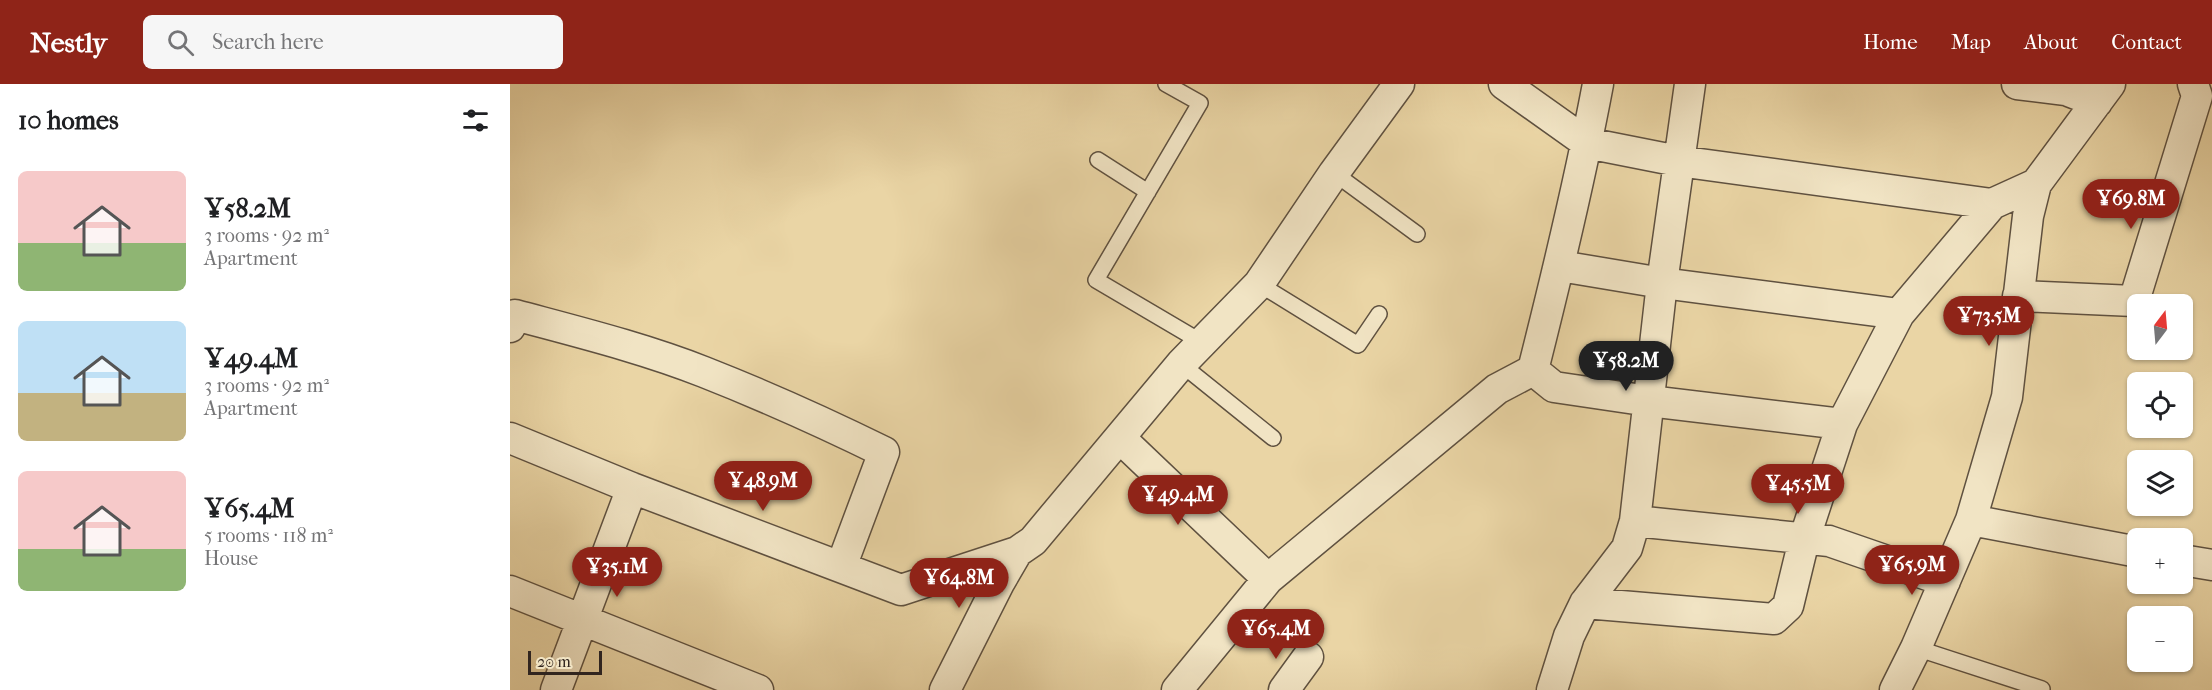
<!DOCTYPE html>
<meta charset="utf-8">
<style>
:root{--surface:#fff;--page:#f6f6f6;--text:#202124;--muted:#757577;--accent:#8f2418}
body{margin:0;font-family:"IM FELL French Canon",serif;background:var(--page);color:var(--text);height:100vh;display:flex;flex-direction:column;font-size:22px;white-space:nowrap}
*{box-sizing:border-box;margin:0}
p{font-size:20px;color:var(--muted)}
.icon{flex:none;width:33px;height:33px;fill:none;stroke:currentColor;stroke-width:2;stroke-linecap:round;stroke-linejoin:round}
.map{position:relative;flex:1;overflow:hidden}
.drawer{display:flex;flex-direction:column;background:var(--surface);width:510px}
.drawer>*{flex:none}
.needle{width:39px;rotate:16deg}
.tools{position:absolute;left:1617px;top:210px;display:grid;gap:12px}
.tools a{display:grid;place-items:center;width:66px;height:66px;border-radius:9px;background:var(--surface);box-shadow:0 2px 4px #0004;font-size:30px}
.scale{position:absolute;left:18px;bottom:15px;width:74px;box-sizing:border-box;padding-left:6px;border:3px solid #31251f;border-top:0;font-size:16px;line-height:21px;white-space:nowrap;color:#31251f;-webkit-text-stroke:4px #f1e4c4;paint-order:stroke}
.price{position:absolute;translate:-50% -51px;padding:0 14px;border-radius:21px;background:var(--accent);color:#fff;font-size:20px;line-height:39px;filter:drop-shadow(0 2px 3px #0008)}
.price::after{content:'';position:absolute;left:50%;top:36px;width:18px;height:14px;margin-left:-9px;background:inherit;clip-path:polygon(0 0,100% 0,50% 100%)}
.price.current{background:#222;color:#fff}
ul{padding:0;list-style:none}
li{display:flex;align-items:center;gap:18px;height:150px;padding:0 18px}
li span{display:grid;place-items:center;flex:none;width:168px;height:120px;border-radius:9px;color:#555}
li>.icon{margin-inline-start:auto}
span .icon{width:72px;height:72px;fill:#fffc;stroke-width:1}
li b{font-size:26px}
h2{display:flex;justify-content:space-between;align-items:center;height:72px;padding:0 18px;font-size:26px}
header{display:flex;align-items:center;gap:36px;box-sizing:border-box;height:84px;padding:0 30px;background:var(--accent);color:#fff}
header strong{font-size:28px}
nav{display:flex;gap:33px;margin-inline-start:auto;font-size:21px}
.search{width:420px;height:54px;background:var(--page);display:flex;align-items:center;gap:15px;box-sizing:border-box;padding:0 21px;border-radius:9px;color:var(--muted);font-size:22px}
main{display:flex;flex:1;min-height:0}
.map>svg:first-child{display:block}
</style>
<header>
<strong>Nestly</strong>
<div class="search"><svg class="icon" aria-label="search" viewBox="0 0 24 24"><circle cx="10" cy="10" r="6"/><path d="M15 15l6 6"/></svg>Search here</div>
<nav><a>Home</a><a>Map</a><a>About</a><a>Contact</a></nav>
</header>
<main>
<section class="drawer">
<h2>10 homes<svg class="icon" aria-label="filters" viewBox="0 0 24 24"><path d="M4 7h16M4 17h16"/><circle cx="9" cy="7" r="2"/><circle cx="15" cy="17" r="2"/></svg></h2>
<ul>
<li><span style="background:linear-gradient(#f6c9c9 60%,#8fb573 0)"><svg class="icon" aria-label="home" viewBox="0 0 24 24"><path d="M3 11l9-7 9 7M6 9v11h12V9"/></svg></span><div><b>¥58.2M</b><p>3 rooms · 92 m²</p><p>Apartment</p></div></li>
<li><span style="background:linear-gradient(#bfe0f5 60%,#c2b280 0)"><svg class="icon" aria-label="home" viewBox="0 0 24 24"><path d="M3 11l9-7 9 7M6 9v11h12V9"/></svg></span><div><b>¥49.4M</b><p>3 rooms · 92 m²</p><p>Apartment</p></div></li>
<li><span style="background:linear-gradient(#f6c9c9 65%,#8fb573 0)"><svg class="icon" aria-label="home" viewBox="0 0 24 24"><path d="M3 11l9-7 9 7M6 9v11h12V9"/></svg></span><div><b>¥65.4M</b><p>5 rooms · 118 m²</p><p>House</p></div></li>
</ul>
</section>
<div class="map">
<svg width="1702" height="606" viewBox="0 0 1702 606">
<rect width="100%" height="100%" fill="#ead5a5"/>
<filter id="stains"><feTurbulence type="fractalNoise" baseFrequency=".00333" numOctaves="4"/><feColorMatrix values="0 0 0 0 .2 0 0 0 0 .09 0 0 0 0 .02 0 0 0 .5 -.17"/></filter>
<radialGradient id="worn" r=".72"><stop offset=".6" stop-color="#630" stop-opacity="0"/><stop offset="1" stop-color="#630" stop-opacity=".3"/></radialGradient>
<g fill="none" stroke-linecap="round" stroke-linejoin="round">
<g stroke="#5f5140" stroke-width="18">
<path id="lane" d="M656,0L690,19L586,196L693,259
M588,76L638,108
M824,89L907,150
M749,200L848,261L869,230
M671,280L763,354
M1406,564L1532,605"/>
</g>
<g stroke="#5f5140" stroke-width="33">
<path id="street" d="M994,0L1077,59L1168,77L1482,120
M1507,0L1556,6L1587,18
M1050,182L1152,199L1389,230
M1508,212L1624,217L1687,12L1683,0
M0,243L5,231C68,248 133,264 194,288C255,312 315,339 374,368L331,483
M1023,286L1044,303L1139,317L1332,340
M0,354L122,404L391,506L507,468L523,457L671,280L749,200L824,89L889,0
M610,354L758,495
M1461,436L1628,468
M1125,437L1319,457L1435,497
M1672,476L1702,481
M0,507L248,606
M1075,519L1264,535L1278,522L1294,456L1332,340L1389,230L1482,120L1526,100
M46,606L122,404
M435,606L489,499L507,468
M667,606L758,495L987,305L1023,286C1047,191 1070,96 1088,0
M774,606L798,573
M1042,606L1059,552L1075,519L1117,464L1125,437L1152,199L1180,0
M1385,606L1406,564L1461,436L1497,313L1518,132L1526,100L1600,0"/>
</g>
<use href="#lane" stroke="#f1e4c4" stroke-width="15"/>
<use href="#street" stroke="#f1e4c4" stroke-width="30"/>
</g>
<rect width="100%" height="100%" filter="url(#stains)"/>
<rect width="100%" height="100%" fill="url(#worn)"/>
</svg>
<div class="tools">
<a><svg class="needle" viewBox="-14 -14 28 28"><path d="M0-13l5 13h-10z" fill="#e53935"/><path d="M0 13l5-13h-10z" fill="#757577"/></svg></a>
<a><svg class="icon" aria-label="locate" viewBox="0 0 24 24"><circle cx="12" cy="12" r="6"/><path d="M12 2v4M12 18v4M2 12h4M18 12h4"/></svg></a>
<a><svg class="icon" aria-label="layers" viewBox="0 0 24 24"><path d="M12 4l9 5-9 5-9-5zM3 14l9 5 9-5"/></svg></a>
<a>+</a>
<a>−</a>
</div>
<div class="scale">20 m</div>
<b class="price" style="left:1621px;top:146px">¥69.8M</b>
<b class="price" style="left:1479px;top:263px">¥73.5M</b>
<b class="price current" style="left:1116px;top:308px">¥58.2M</b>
<b class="price" style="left:253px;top:428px">¥48.9M</b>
<b class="price" style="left:1288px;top:431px">¥45.5M</b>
<b class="price" style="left:668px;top:442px">¥49.4M</b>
<b class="price" style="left:1402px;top:512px">¥65.9M</b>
<b class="price" style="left:107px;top:514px">¥35.1M</b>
<b class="price" style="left:449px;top:525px">¥64.8M</b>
<b class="price" style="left:766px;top:576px">¥65.4M</b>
</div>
</main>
